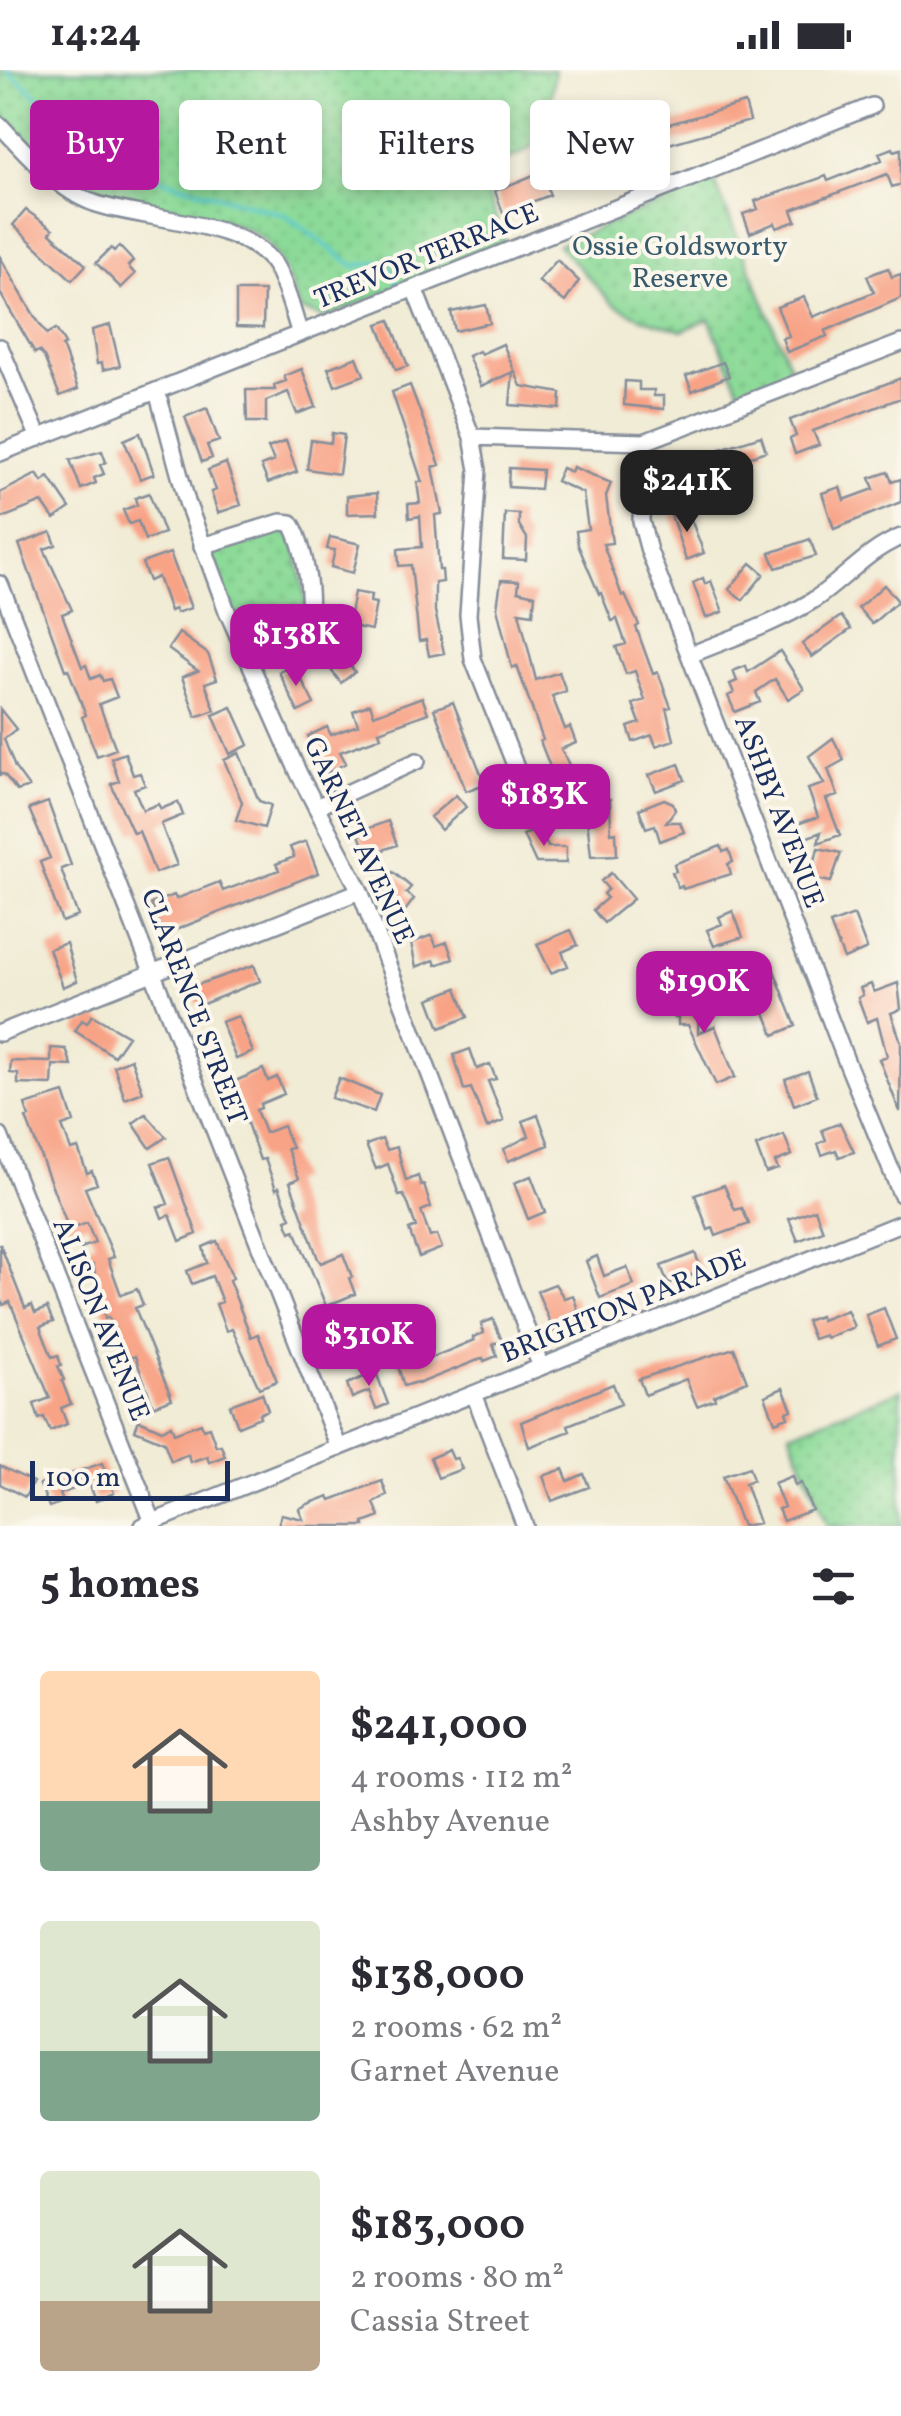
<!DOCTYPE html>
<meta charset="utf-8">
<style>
:root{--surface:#fff;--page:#f2f2f3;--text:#2b2b33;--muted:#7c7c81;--accent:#b5179e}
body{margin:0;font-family:Vollkorn,serif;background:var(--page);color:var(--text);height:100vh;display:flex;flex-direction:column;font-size:38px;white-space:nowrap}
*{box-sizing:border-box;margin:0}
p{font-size:32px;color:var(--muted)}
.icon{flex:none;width:55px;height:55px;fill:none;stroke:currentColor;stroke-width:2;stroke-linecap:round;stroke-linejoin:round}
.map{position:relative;height:1456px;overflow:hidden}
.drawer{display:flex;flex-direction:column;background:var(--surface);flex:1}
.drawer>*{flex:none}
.hud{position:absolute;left:30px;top:30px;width:842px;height:90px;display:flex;gap:20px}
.scale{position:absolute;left:30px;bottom:25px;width:200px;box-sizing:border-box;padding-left:10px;border:5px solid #1b2f5e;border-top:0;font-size:28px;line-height:35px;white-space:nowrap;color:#1b2f5e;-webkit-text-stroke:8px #fbf7ec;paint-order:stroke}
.price{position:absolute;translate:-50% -85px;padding:0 22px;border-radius:20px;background:var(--accent);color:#fff;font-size:32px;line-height:65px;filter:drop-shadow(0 2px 5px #0008)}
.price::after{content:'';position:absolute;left:50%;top:60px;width:30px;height:22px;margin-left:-15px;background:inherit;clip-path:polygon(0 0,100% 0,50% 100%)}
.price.active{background:#222;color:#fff}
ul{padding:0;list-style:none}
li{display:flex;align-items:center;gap:30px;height:250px;padding:0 40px}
li span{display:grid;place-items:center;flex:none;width:280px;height:200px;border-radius:10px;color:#555}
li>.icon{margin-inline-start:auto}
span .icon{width:120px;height:120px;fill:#fffc;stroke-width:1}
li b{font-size:42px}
h2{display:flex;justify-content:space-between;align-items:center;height:120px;padding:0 40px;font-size:42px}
.chip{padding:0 35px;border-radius:10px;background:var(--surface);box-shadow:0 5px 15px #0003;font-size:35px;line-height:90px}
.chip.active{background:var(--accent);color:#fff}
.status{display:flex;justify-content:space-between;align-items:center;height:70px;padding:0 50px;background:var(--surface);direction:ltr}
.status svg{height:28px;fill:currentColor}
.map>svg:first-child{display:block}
</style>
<div class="status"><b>14:24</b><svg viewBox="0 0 49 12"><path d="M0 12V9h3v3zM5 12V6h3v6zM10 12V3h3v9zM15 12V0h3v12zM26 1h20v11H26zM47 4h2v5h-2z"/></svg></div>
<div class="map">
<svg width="901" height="1456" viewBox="0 0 901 1456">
<defs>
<pattern id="park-dots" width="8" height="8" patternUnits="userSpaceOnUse" patternTransform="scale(2.5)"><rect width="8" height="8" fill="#8cda98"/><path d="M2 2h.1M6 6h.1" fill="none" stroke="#78bb85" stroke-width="1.8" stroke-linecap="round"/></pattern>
</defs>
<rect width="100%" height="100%" fill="#fbf7ec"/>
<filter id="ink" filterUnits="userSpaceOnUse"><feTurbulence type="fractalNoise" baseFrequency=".01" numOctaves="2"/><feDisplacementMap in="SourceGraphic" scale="20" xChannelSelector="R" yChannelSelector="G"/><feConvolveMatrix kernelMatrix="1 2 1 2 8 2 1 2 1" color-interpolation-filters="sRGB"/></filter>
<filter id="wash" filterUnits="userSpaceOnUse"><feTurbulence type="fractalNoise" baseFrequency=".0048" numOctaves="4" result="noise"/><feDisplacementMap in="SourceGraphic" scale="40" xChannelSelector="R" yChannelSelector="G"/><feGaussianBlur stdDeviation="2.25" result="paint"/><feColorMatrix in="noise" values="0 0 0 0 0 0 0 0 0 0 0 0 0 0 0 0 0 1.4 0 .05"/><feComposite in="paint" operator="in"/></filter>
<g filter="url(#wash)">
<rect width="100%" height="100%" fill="#f1ecd5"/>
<path fill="url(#park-dots)" stroke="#54847b" stroke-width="2.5" d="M0,0H555C551,22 550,51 537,70C521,92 499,82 485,116L505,172L325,248L300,240C291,217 284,190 266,172C236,140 145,146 104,130C61,114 30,75 0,42Z
M714,110L795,309L743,328L709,249L682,261L641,248L613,234L558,175Z
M280,456L294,464L306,534L300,556L248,581L207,478Z
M901,1320V1456H827L790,1363Z"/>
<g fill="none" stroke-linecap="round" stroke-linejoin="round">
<path stroke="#5dcad0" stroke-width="4" d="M7,0L119,97L285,145L354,196L386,192L401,219"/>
</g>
<g id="blocks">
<path fill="#f8a386" d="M745,33L750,51L658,77L660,81L622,95L619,90L602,108L571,78L588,62L603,77L631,66L625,50L645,43L651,59Z
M893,78L894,81L901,79V114L892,117L887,104L792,140L796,151L777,158L775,153L750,163L743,144L758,139L755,131L826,106L828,111L882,90L879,83Z
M541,102L550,125L503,143L495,121Z
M26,140L53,159L50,163L86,195L72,210L13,155Z
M119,176L133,191L128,196L135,204L121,218L96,193L111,178L114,181Z
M0,187L35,247L47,264L56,259L65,274L62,276L78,319L60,326L44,287L39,281L35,283L0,223Z
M557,190L579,211L565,232L538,211Z
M888,198L892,207L901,204V228L825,261L827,266L787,282L782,268L789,266L777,237L804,227L813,247L874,222L867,206Z
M236,221H264L263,258L236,257Z
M486,235L490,253L455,261L451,242Z
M390,250L408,296L396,300L378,254Z
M110,255L120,296L103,300L102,293L97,294L92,260Z
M503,274L521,316L561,323L560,339L510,335L513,302L481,316L468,286L479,281L481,284Z
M357,287L364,305L335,316L328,298Z
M723,292L729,306L692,321L686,306Z
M302,299L316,337L297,344L288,322L266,331V352H247L246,320H275L274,315L286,311L284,306Z
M901,308V328L813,361L819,375L795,384L790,369L796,366L790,350Z
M625,311L639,312V320H654V326H664V339L624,335Z
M410,315L440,395L433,397L442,444L435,445L439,500H442L443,512L435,513V541L444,583L429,586L426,570L419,571L411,495L399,496L398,479L422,477L420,446L409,448L408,434L420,433L417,412H422L392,322Z
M207,338L219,371L207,375L212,388L202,392L185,347Z
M140,363L154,404L140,409L124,370Z
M332,363L344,365L339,404L307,399L311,370L331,373Z
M761,366L766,381L749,387L751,392L739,396L738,392L726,397L720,379Z
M286,371L297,402L268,413L261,396L274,391L268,378Z
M102,381L106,392L100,395L104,404L94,408L96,413L81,419L70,390Z
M690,387L706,398L683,434L666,423Z
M226,393L241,435L218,443L211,422L216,420L208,400Z
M573,397L611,413L606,426L612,473L603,474L622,526L625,525L639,555L636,557L653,604L658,602L671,637L666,638L674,670L656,676L652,665L633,672L628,657L640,653L633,634L645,630L635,601L626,604L616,577L626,574L617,549L612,551L601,523L599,524L578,475L576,461L588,459L583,423L556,411L562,398L571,402Z
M509,398L542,400L540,419L508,417Z
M888,402L892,412L901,409V432L834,459L822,423L840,417L844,430L874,419L870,408Z
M37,404L42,412L49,407L70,438L54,449L42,432L0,449V423Z
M149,423L164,463L145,470L138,451L129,454L123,440L137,435L135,428Z
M377,423L378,443L347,444V426Z
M687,439L704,483L686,490L671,445Z
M505,443L519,444V455L527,468L526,490L503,489Z
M51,462L56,475L44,479L72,540L62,544L82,597L86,595L91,609L100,605L103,611L110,609L117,627L99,634L116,679L97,686L82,647L86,645L68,599L65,600L19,474Z
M330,467L360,474L353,503L331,497L335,480L327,479Z
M810,469L816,486L776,498L770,483Z
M170,483L191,538L176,543L175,539L170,541L158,507L149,511L142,493Z
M751,493L764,504L743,530L729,519Z
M703,508L705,514L711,511L723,542L706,548L693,513Z
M501,510L519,511L518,521L535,525L533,544L519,542L536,610L559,602L566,621L552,626L565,659L570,657L576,673L561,679L578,713L559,720L540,671L543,670L517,596L512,598L497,538Z
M884,515L898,531L872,554L858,538Z
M354,522L371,525L370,532L376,533L371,560L348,555Z
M841,546L851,559L812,587L802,574Z
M179,563L208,584L217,609L205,613L215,640L196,647L182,607L198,601L168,579Z
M333,573L355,602L341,613L319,584Z
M780,581L804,619L788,629L775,609L756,622L760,632L735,642L728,626L734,623L730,614L737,611L733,601L746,596L748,602Z
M294,595L314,634L298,642L279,602Z
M422,627L428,643L379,661L381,667L340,682L346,693L327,703L308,666L327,657L331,665L358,655L353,641L370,634L374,645Z
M453,632L485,714L466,721L434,639Z
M232,637L249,675L230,684L213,645Z
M0,639L16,659L4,669L15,698L29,717L17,721L4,704L0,705Z
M833,668L844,690L828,699L838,726L826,729L840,765L818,773L821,762L803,769L797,754L818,747L808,719L824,714L809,686Z
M125,683L133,705L140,703L145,715L134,719L143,740L158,734L161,739L178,732L183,745L161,754L177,795L155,803L139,761L133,763L111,714L119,711L111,688Z
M239,683L259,731L271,735L264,758L236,750L242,732L224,690Z
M679,694L685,710L656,721L649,705Z
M456,725L466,737L441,760L430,747Z
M610,729L611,763L616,762L617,785L591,786L585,730Z
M664,729L673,733L675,740L666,752H680L684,762L660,771L655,755L646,758L639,739Z
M48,732L71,795L61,799L78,846L62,852L40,792L50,788L29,739Z
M388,751L397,775L367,786L358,762Z
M540,759L548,777H566V793H536L523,765Z
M306,771L318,803L163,865L151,834L174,825L176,829L219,812L223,821L279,800L276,794L294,787L290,777Z
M721,776L723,782L729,780L733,792L728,794L731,804L683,819L682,816L678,817L672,802L676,801L674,794Z
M818,778L841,783L831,812L811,808Z
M393,802L411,817L406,823L414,829L405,841L379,818Z
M611,803L633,829L604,853L593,840L607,828L603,824L608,819L601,811Z
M733,841L743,867L714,876L707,860L722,854L719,847Z
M854,845L867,879L844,889L830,854Z
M571,860L578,875L562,882L568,896L551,903L537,874Z
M432,865L436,876L447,872L453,889L436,895L434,890L416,897L411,873Z
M66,873L77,911L63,917L49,879Z
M769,888L796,956L774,965L758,925L751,928L740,899Z
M254,895L260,911L198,936L191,917Z
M898,913L901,939L891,943L901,972L900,1042L879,989L887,986L877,948L867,952L858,928L863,925L860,918L871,914L874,922Z
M457,918L468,947L440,958L429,929Z
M678,918L696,919V927H699L698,963L715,956L735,1007L716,1015L688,955H678V948H675Z
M92,945L128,966L114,986L75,961L82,950L87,953Z
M238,946L253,982L236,989L221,952Z
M51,978L66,979L72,996L53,995L52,1015L18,1014V1004L10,1003L11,991L51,992Z
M470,979L477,999L490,994L496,1009L488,1011L504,1051L487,1058L471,1018L464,1020L454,985Z
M131,989L143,1022L125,1029L114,996Z
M263,999L268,1011L277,1007L284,1024L260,1034L261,1038L256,1040L265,1063L283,1056L292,1078L287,1079L299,1108L290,1112L318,1189L321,1193L343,1184L352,1207L349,1208L355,1224L326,1236L295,1160L291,1162L286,1150L291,1148L279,1117L276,1119L265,1089L260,1090L240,1033L236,1034L230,1019L233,1018L231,1013Z
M808,1001L817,1026L794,1035L785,1009Z
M339,1008L380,1025L374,1042L331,1028Z
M64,1023L74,1052L62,1056L71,1080L78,1078L87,1103L92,1101L97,1114L85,1118L114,1187L108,1189L121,1225L137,1219L143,1235L135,1238L172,1329L153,1336L135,1286L124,1290L115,1259L108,1247L105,1249L93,1195L85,1198L80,1187L84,1186L81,1178L95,1173L87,1153L69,1160L26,1048L29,1047L25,1035Z
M146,1044L166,1067L150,1078L133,1053Z
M538,1045L549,1075L508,1091L504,1079L529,1066L523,1051Z
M840,1053L854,1082L839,1087L836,1080L822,1085L818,1074L826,1070L822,1060Z
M784,1065L792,1085L775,1092L778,1099L766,1103L756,1076Z
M382,1069L387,1080L397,1077L406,1111L418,1106L421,1116L424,1115L431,1137L421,1141L430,1167L437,1165L442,1178L419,1187L409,1160L416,1157L407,1131L403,1125L399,1126L388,1094L376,1099L366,1075Z
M169,1087L197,1164L180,1171L170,1145L162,1148L158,1137L168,1134L152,1093Z
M531,1106L545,1142L528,1149L514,1113Z
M724,1115L735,1140L742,1138L749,1154L716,1166L713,1158L708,1160L695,1125Z
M815,1139L823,1161L798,1171L789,1149Z
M217,1171L233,1208L229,1210L251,1267L258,1264L277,1311L259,1318L232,1259L226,1261L216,1234L222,1232L212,1206L192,1214L187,1201L207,1193L203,1177Z
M0,1174L25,1238L32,1235L35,1243L47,1238L53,1252L40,1257L52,1287L58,1285L61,1295L58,1296L64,1310L62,1311L71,1334L61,1338L67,1354L50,1361L44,1347L39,1349L34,1334L50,1328L10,1232L3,1235L0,1227Z
M695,1183L702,1201L668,1214L661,1196Z
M597,1186L604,1206L627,1197L634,1215L600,1228L586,1191Z
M555,1214L564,1228L573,1225L578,1240L573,1242L577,1253L554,1262L537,1221Z
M884,1238L896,1269L878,1276L866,1245Z
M847,1240L854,1257L826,1268L825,1265L813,1269L806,1251L820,1246L821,1250Z
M493,1249L502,1271L493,1274L497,1286L484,1291L483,1288L418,1314L417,1312L404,1316L391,1273L406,1267L408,1273L424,1267L431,1288L474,1270L473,1267L484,1263L481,1254Z
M734,1278L747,1311L714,1326L715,1329L697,1336L686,1309L645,1325L639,1309Z
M376,1302L388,1334L376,1339L369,1321L352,1328L347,1314Z
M613,1314L621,1334L568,1355L570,1361L529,1377L521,1352Z
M783,1318L792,1340L786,1342L788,1347L775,1352L765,1326Z
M262,1323L268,1340L259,1344L260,1347L238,1356L230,1335Z
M139,1350L162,1360L171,1355L174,1363L201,1353L203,1359L209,1357L216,1376L221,1375L225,1386L209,1392L207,1386L190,1392L188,1384L171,1391L164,1372L135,1360Z
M449,1380L453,1389L457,1388L462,1399L438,1408L430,1388Z
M102,1393L114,1423L96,1431L89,1413L60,1424L63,1432L49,1437L40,1415Z
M0,1396L33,1412L25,1427L0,1414Z
M749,1397L753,1410L745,1413L759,1453L742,1456L723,1406Z
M563,1399L568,1411L584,1404L589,1417L552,1431L543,1406Z
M792,1406L795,1416L801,1413L812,1440L783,1451L778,1439L784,1437L774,1413Z
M382,1411L387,1425L374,1433L380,1447L364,1453L365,1456H278L281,1444L303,1449L299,1439L308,1434L329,1426L331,1430Z"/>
</g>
</g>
<g filter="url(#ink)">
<use href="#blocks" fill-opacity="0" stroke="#868e9a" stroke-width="2.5"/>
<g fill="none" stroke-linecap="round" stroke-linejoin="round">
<g stroke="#868e9a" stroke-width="20">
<path id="street" d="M0,55C24,81 60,122 94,133C143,151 249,149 277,199C287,218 293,243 300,264
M414,218L472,367L478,400L468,545L473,589L536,748
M0,277L39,368
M157,321L187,432L227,541L299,704L360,821L541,1297
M472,367L644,372L901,273
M644,372L641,451L649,481L845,988L901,1124
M0,383L872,36
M202,476L281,452L291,453C304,472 317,538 304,558L246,586
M0,514L339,1378
M690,585C731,568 775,554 812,531C843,511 866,481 901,467
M316,737L417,691
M0,963L360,821
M0,1066L153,1452
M474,1324L525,1456
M143,1456L901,1153"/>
</g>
<use href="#street" stroke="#fff" stroke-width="15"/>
</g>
</g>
<g text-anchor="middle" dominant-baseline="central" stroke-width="8" stroke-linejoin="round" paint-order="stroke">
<g font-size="28" fill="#375a6c" stroke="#fbf7ec">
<text x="680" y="177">Ossie Goldsworty<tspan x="680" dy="32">Reserve</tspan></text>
</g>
<g font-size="28" fill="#1b2f5e" stroke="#fbf7ec">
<text transform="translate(427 187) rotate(-22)">TREVOR TERRACE</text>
<text transform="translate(778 742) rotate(69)">ASHBY AVENUE</text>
<text transform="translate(358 771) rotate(65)">GARNET AVENUE</text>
<text transform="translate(193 937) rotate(69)">CLARENCE STREET</text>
<text transform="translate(624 1237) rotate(-22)">BRIGHTON PARADE</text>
<text transform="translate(100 1250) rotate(68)">ALISON AVENUE</text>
</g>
</g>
</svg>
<div class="scale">100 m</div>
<b class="price active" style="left:687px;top:465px">$241K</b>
<b class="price" style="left:296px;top:619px">$138K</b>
<b class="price" style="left:544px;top:779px">$183K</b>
<b class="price" style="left:704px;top:966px">$190K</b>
<b class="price" style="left:369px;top:1319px">$310K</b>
<div class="hud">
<a class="chip active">Buy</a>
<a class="chip">Rent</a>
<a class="chip">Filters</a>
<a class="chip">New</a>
</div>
</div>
<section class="drawer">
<h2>5 homes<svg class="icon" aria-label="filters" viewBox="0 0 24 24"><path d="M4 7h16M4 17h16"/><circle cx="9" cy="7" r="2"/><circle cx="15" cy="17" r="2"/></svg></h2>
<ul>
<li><span style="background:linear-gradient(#ffd9b3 65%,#7fa58c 0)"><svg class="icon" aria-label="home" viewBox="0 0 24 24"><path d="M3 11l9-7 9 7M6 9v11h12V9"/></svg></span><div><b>$241,000</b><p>4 rooms · 112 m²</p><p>Ashby Avenue</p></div></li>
<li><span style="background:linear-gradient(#dfe7d0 65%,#7fa58c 0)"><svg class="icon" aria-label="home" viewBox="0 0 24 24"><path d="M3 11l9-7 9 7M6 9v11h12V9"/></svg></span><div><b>$138,000</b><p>2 rooms · 62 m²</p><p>Garnet Avenue</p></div></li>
<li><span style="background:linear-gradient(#dfe7d0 65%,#b9a48a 0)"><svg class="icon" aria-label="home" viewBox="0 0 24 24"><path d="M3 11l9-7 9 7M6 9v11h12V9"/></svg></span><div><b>$183,000</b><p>2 rooms · 80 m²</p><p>Cassia Street</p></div></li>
</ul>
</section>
